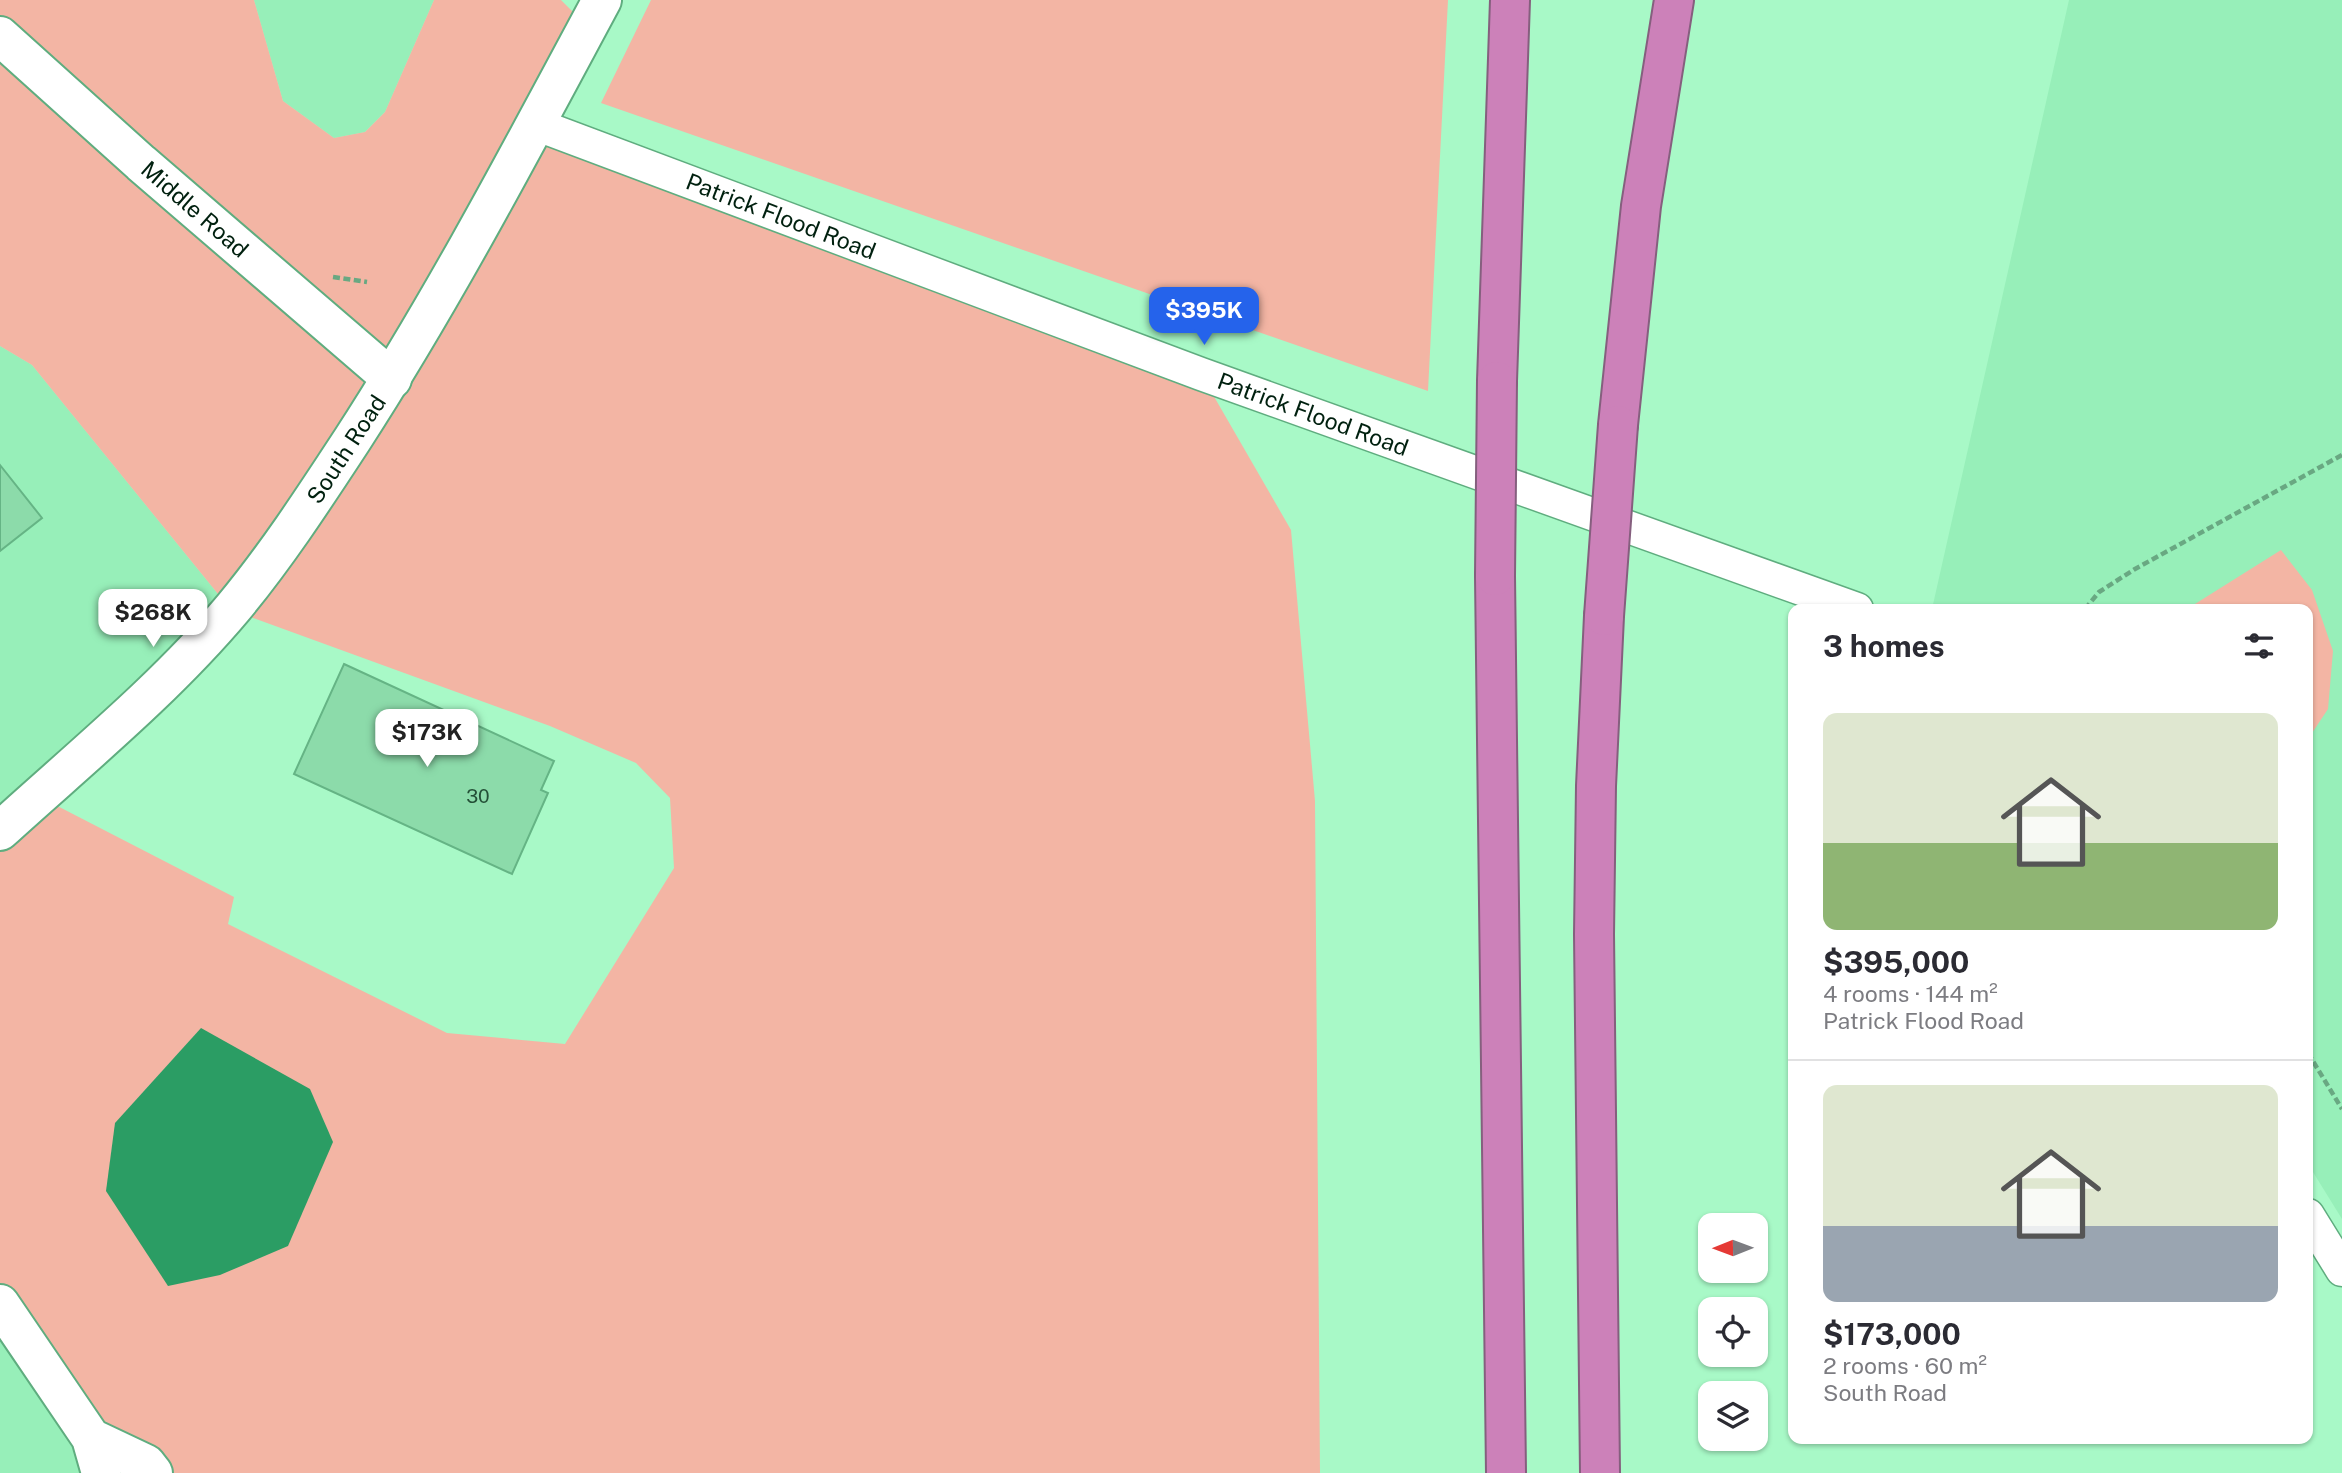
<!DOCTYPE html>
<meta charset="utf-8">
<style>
:root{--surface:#fff;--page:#f7f7f7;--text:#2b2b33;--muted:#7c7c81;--line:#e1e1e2;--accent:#2563eb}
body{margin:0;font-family:"Public Sans",sans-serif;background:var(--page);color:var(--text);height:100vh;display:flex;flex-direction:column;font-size:26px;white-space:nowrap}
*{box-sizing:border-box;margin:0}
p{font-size:23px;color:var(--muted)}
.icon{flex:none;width:38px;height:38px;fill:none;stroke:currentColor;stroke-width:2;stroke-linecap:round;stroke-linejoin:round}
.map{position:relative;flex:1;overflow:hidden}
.drawer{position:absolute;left:1788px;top:604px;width:525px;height:840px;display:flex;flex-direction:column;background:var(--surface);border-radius:14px;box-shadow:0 2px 5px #0004}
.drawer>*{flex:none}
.needle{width:46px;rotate:269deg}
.controls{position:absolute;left:1698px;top:1213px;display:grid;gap:14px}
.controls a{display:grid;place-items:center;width:70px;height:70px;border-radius:14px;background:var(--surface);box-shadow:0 2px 5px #0004;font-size:35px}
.price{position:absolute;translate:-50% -60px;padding:0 16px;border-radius:14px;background:#fff;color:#222;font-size:23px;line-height:46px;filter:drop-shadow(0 2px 4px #0008)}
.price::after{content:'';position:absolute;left:50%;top:42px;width:21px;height:16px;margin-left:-10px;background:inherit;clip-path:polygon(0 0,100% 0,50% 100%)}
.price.active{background:var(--accent);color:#fff}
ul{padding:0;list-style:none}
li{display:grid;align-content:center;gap:14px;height:371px;padding:0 35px}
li+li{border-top:2px solid var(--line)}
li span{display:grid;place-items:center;height:217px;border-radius:14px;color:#555}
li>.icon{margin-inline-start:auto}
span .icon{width:126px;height:126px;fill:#fffc;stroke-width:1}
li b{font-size:30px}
h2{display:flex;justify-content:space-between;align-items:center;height:84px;padding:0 35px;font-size:30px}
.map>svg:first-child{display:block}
</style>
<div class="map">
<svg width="2342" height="1473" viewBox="0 0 2342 1473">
<rect width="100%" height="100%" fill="#a8f9c7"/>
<path fill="#97efb9" d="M254,0H434L385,112L365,132L334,138L283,101Z
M2069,0H2342V1219L2308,1164V609H1932Z
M0,346L32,365L231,610L0,831Z
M0,1304L101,1473H0Z"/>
<path fill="#f3b5a4" d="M0,0H254L283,101L334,138L365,132L385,112L434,0H561L588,27L535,123L1201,374L1291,530L1315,801L1320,1473H153L91,1438L0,1304V831L38,796L234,897L228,924L447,1033L565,1044L674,868L670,798L636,763L550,726L231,610L32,365L0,346Z
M651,0H1448L1428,391L601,103Z
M2281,550L2312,590L2333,651L2328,709L2308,739V609H2187Z"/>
<path fill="#2b9d64" d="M201,1028L310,1089L333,1142L288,1246L220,1275L168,1286L106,1191L115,1123Z"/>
<path fill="#8cdbaa" stroke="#65b485" stroke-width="2" d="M0,465L42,518L0,551Z
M344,664L554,761L541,790L548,793L512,874L294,774Z"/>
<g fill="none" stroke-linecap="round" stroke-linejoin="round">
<g stroke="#5fad7f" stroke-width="35">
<path id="minor" d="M535,124L1201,374L1857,609
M2308,1215L2342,1270"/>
</g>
<g stroke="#5fad7f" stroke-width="42">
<path id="tertiary" d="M0,36L141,163L392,379"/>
</g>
<g stroke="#5fad7f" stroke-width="42">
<path id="secondary" d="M0,831C79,759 164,690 233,608C277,555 314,498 352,440C444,298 522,149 602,0
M0,1304L91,1438L101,1473
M91,1438L146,1464L153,1473"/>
</g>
<g stroke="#855f7e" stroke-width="42">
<path id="motorway" d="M1497,381L1510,0
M1618,425L1641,206L1674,0
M1495,576L1506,1473
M1600,1473L1594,934L1596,786L1604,616"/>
</g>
<path stroke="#69a882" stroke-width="4.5" stroke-dasharray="7 3.5" stroke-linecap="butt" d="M333,277L367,282
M2085,609L2099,592L2135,569L2342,455
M2308,1053L2342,1109"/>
<use href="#minor" stroke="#fff" stroke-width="32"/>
<use href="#tertiary" stroke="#fff" stroke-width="38"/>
<use href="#secondary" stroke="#fff" stroke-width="38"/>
<use href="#motorway" stroke="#cc81b9" stroke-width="38"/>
<g stroke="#855f7e" stroke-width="42" stroke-linecap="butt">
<path id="motorway-bridge" d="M1495,576L1497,381
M1604,616L1618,425"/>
</g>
<use href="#motorway-bridge" stroke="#cc81b9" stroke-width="38"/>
</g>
<g text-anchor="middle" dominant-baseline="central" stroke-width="7" stroke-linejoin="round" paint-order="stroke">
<g font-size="19" fill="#234f36">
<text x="478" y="796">30</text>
</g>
<g font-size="23" fill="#00200f" stroke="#fff">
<text transform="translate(195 209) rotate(41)">Middle Road</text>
<text transform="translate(781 216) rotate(21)">Patrick Flood Road</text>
<text transform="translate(1313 414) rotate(20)">Patrick Flood Road</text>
<text transform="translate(346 449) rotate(-57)">South Road</text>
</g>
</g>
</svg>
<div class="controls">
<a><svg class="needle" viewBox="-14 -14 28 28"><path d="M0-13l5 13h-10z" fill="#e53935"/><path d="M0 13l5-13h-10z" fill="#7c7c81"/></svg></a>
<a><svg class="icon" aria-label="locate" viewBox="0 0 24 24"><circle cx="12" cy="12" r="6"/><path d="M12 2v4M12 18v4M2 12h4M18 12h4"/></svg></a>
<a><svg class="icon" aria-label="layers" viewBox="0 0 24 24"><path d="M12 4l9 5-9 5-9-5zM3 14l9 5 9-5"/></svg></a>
</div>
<b class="price active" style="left:1204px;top:347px">$395K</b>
<b class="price" style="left:153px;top:649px">$268K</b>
<b class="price" style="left:427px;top:769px">$173K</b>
<section class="drawer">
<h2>3 homes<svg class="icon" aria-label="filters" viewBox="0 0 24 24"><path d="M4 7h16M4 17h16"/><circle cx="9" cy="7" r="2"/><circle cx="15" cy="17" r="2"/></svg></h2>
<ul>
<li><span style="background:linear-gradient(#dfe7d0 60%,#8fb573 0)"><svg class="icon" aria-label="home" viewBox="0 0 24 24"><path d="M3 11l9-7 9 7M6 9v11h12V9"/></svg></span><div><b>$395,000</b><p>4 rooms · 144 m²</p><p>Patrick Flood Road</p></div></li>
<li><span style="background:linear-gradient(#dfe7d0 65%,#9aa5b1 0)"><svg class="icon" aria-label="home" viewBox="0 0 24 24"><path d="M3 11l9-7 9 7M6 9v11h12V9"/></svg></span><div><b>$173,000</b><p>2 rooms · 60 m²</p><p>South Road</p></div></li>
</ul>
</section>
</div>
